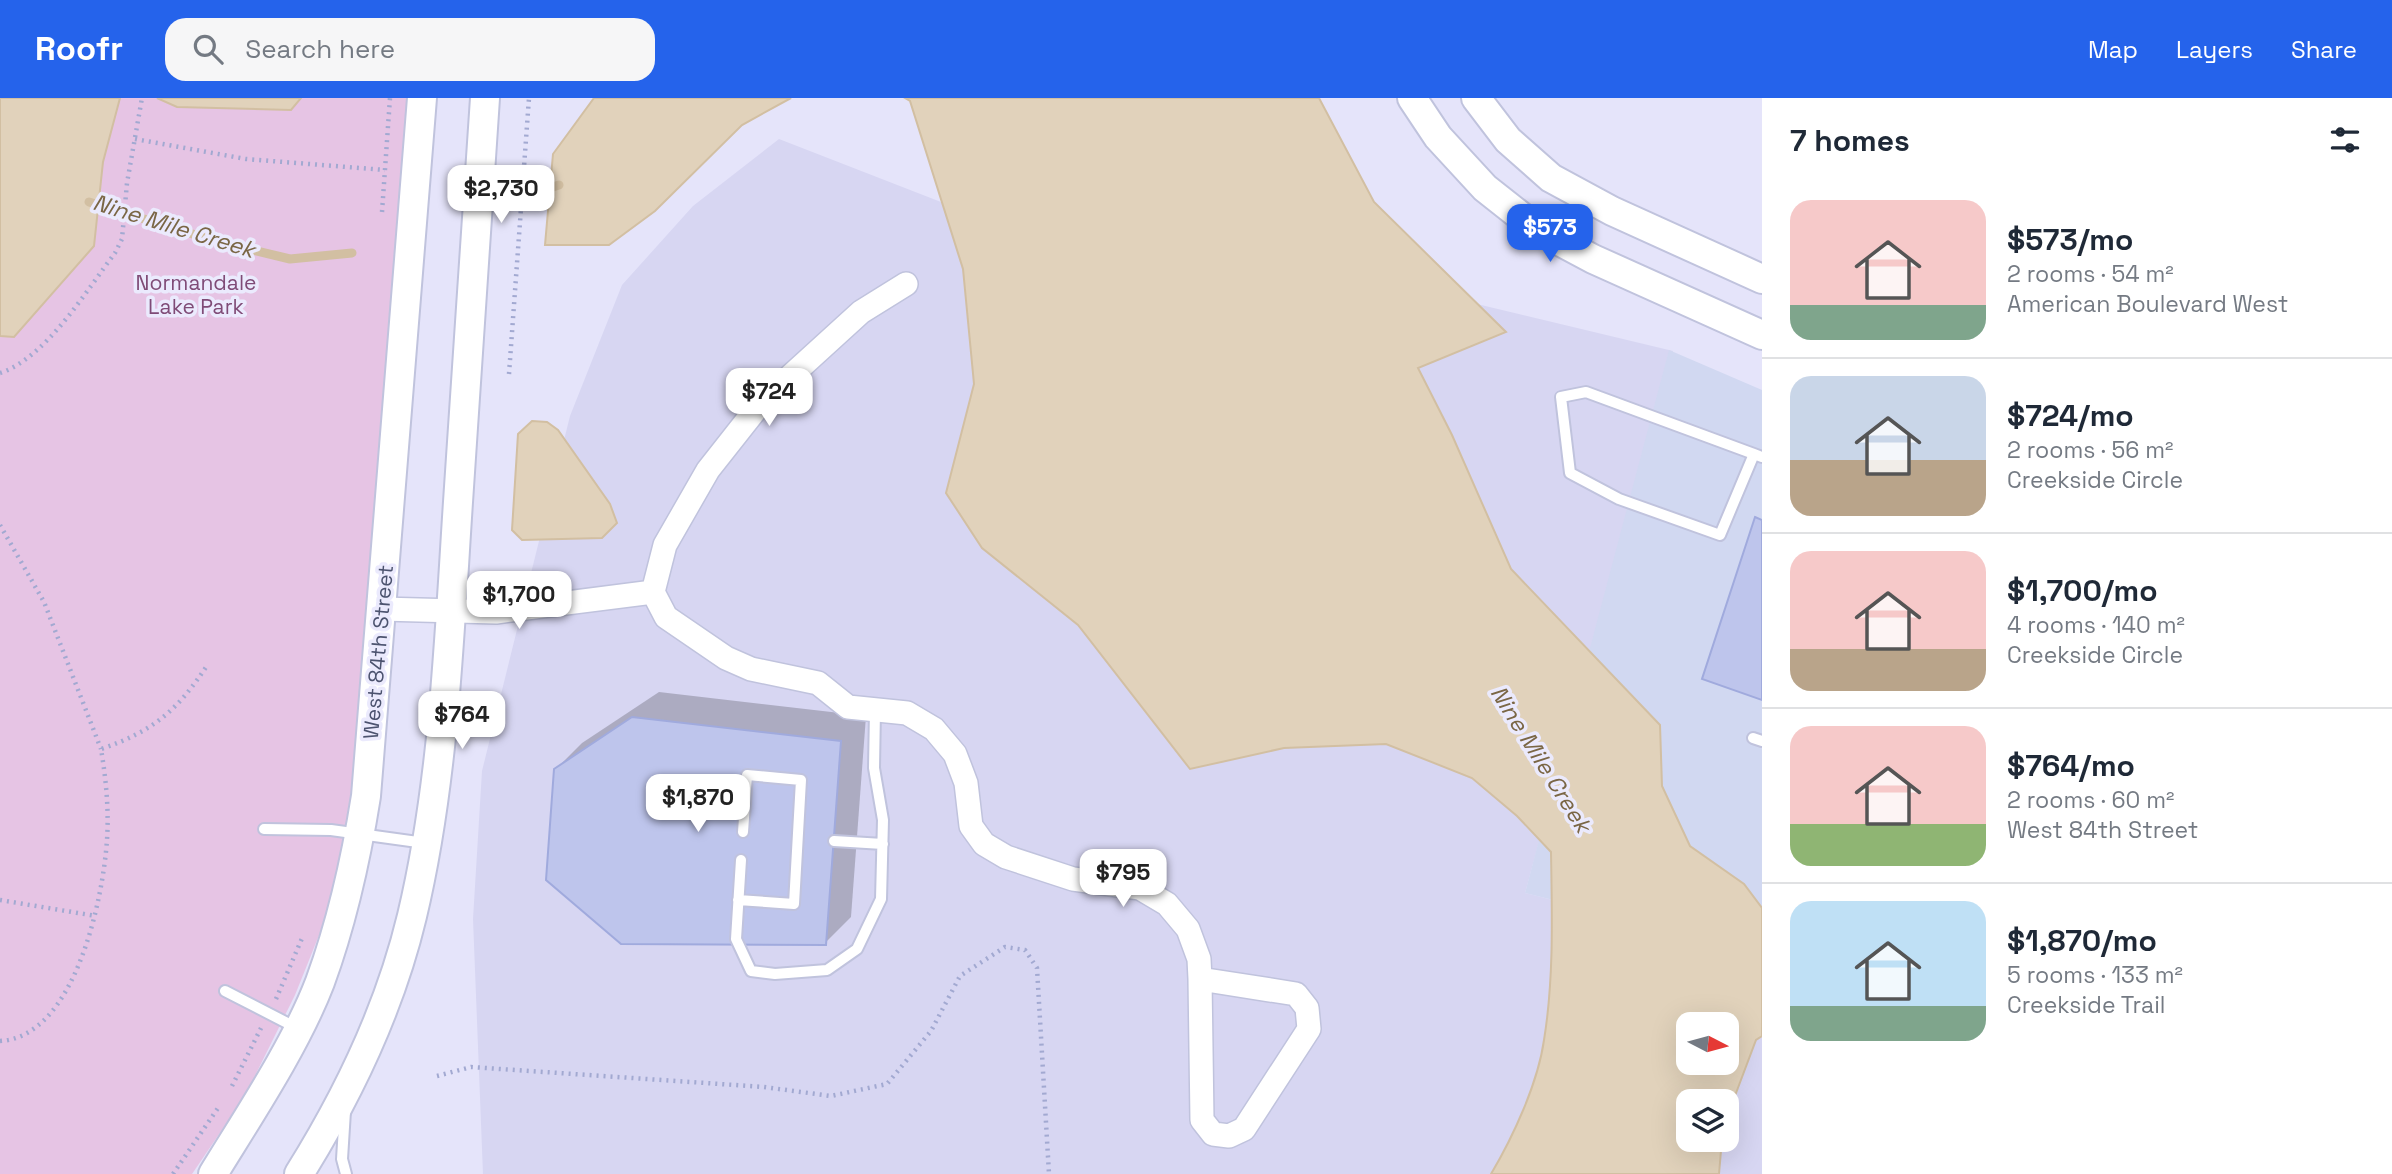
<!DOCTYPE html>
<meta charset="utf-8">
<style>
:root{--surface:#fff;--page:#f6f6f7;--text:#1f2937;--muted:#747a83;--line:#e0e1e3;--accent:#2563eb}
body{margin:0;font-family:"Space Grotesk",sans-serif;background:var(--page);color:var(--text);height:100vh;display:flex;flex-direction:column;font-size:26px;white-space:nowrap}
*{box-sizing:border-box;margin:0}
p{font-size:23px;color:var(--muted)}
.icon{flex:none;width:38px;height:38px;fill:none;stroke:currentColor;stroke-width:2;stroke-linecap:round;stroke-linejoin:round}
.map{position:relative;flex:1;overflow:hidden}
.drawer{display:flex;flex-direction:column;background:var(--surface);width:630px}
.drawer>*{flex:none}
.needle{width:46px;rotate:96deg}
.tools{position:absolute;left:1676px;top:914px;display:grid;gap:14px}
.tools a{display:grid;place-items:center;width:63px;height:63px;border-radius:14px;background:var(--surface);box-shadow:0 7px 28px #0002;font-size:35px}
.price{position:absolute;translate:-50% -60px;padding:0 16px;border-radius:14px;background:#fff;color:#222;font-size:23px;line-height:46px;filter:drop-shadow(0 2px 4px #0008)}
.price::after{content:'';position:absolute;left:50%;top:42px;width:21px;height:16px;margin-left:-10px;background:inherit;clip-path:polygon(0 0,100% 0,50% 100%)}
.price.current{background:var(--accent);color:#fff}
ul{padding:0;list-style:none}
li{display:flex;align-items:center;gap:21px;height:175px;padding:0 28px}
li+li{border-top:2px solid var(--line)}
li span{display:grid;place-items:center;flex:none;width:196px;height:140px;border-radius:21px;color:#555}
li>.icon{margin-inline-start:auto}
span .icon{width:84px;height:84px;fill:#fffc;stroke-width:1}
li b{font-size:30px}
h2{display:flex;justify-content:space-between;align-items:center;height:84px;padding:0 28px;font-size:30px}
header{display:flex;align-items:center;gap:42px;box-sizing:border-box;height:98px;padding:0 35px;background:var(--accent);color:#fff}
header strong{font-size:33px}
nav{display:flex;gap:38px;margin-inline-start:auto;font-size:24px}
.search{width:490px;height:63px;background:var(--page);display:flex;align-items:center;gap:18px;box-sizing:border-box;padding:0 24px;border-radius:21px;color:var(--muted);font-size:26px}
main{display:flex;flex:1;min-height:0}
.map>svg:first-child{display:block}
</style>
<header>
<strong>Roofr</strong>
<div class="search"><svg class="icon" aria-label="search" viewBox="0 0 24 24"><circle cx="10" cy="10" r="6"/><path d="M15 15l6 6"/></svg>Search here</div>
<nav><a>Map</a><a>Layers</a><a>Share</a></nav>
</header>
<main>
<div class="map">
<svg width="1762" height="1076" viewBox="0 0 1762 1076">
<rect width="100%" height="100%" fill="#e5e4fa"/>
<path fill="#d7d6f2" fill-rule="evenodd" d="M779,41L941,104H1374L1477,206L1673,253L1525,795L1762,854V1076H483L473,821L482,673L570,318L622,187L693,108ZM1689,926H1727V964H1689ZM1689,1003H1727V1041H1689Z"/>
<path fill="#d1d8f1" d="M1669,252L1762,292V854L1525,795Z"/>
<path fill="#e6c4e4" d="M0,0H407L351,709L332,805L295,897L245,998L192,1076H0Z"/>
<path fill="#e1d2bb" stroke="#d2bfa2" stroke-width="2" fill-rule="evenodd" d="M0,0H120L103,64L94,148L14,239L0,238Z
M157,0H301L291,12L177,9Z
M594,0H791L742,27L655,113L609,147H545L553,56Z
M905,0H1319L1374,104L1506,234L1418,270L1452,337L1511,471L1660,627L1662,688L1690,748L1744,786L1762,810V938L1756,942L1727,1019V1003H1689V1041H1722L1719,1076H1491C1513,1039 1538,985 1544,942C1554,881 1552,816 1551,754L1517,718L1472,680L1386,646L1284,650L1190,671L1078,527L982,450L946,395L974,286L963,171L910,3ZM1689,926H1727V964H1689Z
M532,323L547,324L558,332L610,406L617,425L602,440L522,442L512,432L518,336Z"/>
<path fill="#0003" d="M659,594L866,618L851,819L825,845L556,671L582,645Z"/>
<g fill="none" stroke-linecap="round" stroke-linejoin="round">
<path stroke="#d2bfa2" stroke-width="9" d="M537,94L559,87
M89,104L215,143L290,161L352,155"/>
</g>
<path fill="#bec5ec" stroke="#a0aadd" stroke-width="2" d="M1755,419L1762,422V602L1702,581Z
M632,619L841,643L826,847L621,846L546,782L554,671Z"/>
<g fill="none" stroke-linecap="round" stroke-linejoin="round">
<g stroke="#c0c3dd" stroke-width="14">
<path id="service" d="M1754,356L1720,437L1619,401L1570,375L1561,299L1586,294L1754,356L1762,359
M1753,640L1762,643
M264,731L331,732L425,745
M834,743L883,746
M741,762L736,841L751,873L775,876L827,872L857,851L881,801L883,722L874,670L875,612
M738,802L794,806L801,682L747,677L743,734
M225,893L297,930
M345,1013L342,1061L346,1076"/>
</g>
<g stroke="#c0c3dd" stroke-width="26">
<path id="minor" d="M653,494L666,519L726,560L751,571L818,585L848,609L907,615L934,631L955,656L966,685L971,728L984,746L1006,759L1073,781L1140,790L1167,806L1188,831L1199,861L1200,881L1202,1022L1213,1036L1229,1038L1244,1031L1309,931L1307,910L1296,896L1200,881
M653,494L665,447L708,372L760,306L861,214L906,186
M381,511L496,514L653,494"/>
</g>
<g stroke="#c0c3dd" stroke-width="32">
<path id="tertiary" d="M1412,0L1438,39L1485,90L1537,131L1593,161L1762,237
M1476,0L1508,42L1551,80L1612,113L1762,181
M213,1076C248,1019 296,947 320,884C342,824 356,761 366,698L422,0
M299,1076C349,996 390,910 412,818C444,684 449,541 458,404C467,270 476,135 485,0"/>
</g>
<path stroke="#a2a9d1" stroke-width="4.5" stroke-dasharray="2 5" stroke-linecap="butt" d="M135,41L246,61L385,72
M382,114L390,0
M0,275C46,260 86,193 115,155L122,141L127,85L142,0
M509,276L529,0
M0,427L44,504L101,651
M0,802L96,818
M276,901L303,838
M0,943C75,939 103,801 107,742C109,711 106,681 101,651C154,633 178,612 208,566
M437,978L471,969L764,989L831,998L887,986L931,933L960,878L1005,849L1025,852L1037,870L1049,1076
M232,988L261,930
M173,1076L220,1007"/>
<use href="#service" stroke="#fff" stroke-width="10"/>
<use href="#minor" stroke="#fff" stroke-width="23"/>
<use href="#tertiary" stroke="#fff" stroke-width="28"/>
</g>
<g text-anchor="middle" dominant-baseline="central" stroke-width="7" stroke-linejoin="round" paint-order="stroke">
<g font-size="21" fill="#7f4b77" stroke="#ebeafd">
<text x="196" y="184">Normandale<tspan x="196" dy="24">Lake Park</tspan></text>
</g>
<g font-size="21" fill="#4c536f" stroke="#ebeafd">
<text transform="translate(378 554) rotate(-85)">West 84th Street</text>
</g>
<g font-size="23" font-style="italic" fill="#7a6645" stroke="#ebeafd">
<text transform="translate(174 128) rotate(17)">Nine Mile Creek</text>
<text transform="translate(1541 661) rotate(58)">Nine Mile Creek</text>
</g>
</g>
</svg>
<div class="tools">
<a><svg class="needle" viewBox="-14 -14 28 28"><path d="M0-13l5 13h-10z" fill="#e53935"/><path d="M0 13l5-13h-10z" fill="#747a83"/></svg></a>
<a><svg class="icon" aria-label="layers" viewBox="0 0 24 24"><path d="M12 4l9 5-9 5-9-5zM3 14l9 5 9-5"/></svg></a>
</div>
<b class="price" style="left:501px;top:127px">$2,730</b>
<b class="price current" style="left:1550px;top:166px">$573</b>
<b class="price" style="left:769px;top:330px">$724</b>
<b class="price" style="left:519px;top:533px">$1,700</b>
<b class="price" style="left:462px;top:653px">$764</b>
<b class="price" style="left:698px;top:736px">$1,870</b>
<b class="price" style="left:1123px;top:811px">$795</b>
</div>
<section class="drawer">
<h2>7 homes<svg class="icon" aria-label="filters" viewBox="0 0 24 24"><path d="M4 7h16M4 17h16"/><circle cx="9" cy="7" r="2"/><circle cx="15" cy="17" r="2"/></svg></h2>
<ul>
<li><span style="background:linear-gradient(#f6c9c9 75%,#7fa58c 0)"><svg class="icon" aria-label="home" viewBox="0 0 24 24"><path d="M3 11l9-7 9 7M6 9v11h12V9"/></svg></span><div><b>$573/mo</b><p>2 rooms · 54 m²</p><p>American Boulevard West</p></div></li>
<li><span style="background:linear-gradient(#c9d6e8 60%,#b9a48a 0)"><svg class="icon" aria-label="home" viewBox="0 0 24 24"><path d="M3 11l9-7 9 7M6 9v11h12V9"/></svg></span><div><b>$724/mo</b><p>2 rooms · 56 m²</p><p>Creekside Circle</p></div></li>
<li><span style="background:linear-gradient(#f6c9c9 70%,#b9a48a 0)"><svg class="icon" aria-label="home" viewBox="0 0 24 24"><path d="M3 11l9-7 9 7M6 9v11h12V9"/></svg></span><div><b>$1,700/mo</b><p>4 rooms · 140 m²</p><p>Creekside Circle</p></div></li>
<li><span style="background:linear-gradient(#f6c9c9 70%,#8fb573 0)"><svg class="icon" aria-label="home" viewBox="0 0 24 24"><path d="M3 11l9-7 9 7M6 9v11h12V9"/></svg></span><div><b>$764/mo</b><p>2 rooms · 60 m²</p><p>West 84th Street</p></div></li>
<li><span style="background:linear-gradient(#bfe0f5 75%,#7fa58c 0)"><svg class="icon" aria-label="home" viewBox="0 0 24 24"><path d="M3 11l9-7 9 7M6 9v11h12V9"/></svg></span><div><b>$1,870/mo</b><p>5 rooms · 133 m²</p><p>Creekside Trail</p></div></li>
</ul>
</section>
</main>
